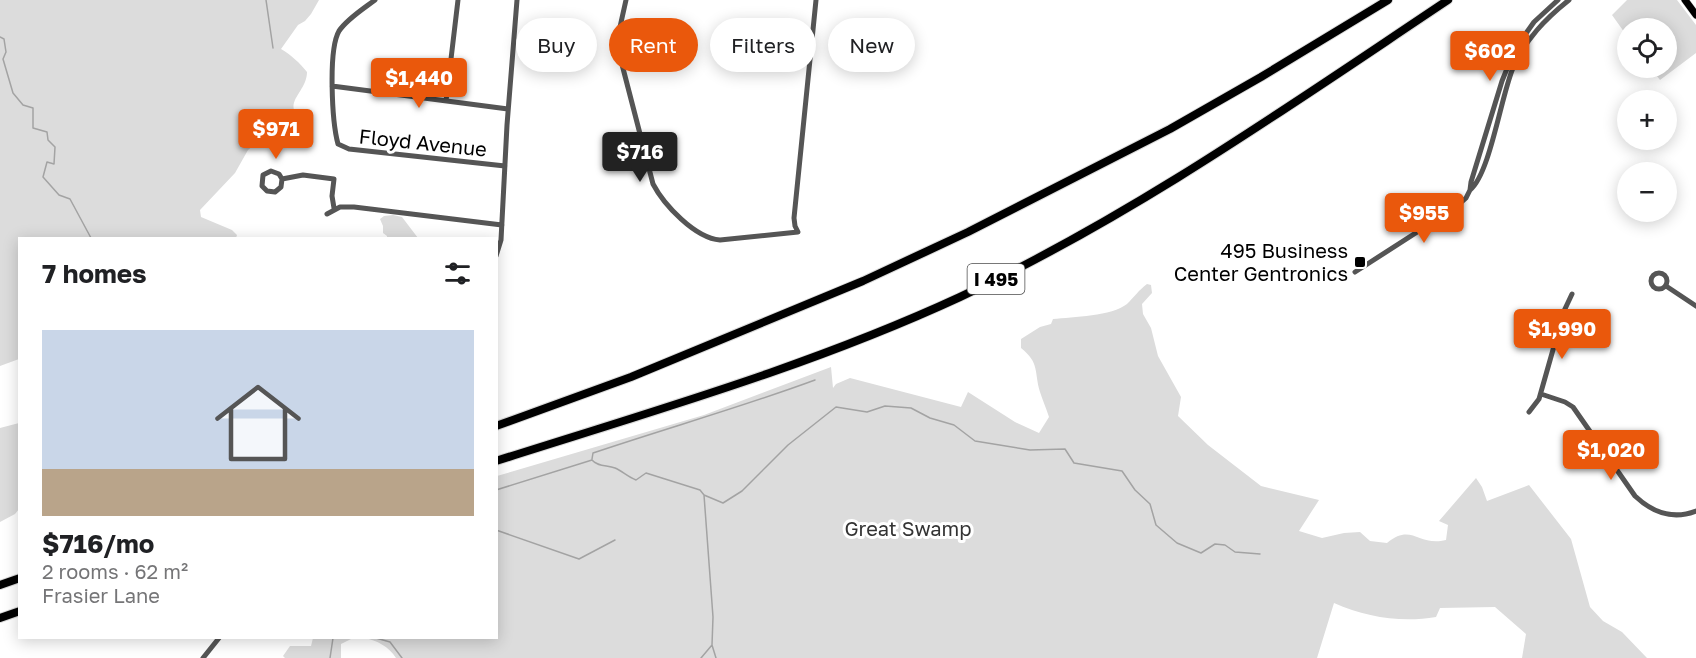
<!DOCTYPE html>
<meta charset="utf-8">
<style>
:root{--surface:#fff;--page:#f2f2f2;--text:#202124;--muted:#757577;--accent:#ea580c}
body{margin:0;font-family:"Golos Text",sans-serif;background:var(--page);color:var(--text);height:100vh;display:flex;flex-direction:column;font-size:22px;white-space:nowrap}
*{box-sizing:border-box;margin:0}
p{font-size:20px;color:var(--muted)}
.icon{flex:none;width:33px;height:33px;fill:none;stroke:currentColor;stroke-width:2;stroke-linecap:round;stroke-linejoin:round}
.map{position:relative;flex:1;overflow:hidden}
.details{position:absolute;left:18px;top:237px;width:480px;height:402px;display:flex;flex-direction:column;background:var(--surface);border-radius:0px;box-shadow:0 3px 15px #0003}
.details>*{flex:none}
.guide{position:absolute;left:516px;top:18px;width:570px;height:54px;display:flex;gap:12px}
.buttons{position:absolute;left:1617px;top:18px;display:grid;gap:12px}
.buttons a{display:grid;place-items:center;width:60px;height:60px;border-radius:50%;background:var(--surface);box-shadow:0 3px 15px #0003;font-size:30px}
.price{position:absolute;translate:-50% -51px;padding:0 14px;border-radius:6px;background:var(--accent);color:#fff;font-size:20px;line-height:39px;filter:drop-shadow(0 2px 3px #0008)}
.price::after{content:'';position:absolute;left:50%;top:36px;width:18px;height:14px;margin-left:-9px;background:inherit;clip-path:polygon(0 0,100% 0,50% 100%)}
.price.selected{background:#222;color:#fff}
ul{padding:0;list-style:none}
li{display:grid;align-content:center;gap:12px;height:318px;padding:0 24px}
li span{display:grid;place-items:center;height:186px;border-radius:0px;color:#555}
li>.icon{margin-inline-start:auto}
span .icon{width:108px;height:108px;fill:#fffc;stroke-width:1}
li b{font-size:26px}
h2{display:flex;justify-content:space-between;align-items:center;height:72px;padding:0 24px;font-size:26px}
.pill{padding:0 21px;border-radius:27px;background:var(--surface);box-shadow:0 3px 15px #0003;font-size:21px;line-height:54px}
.pill.selected{background:var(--accent);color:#fff}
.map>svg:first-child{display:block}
</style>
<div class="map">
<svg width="1696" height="658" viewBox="0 0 1696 658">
<rect width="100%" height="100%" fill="#fff"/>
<path fill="#dcdcdc" d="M0,0H319L311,14L305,21L298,25L281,49C291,55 300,63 307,72C307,92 283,101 299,119L298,129L294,134L287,133L276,139H266L256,143L248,150L235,173L200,210L201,217L232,230L237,235L236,238H20L19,359L0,366Z
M1627,0H1677L1696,25V53L1660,80L1651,68H1666V28H1628L1627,36L1612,15Z
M393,215L402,217L418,238H387V236L383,233V226L380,219L384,216Z
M1147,284L1151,285L1152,293L1142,304L1143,314L1151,328L1158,356L1181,397L1178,416L1208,445L1261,486L1319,500L1299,531L1322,538L1344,533L1360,532L1370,541L1387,543C1412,522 1418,547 1446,540L1448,525L1439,521L1476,478L1482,487L1487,501L1529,485L1571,539L1590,607L1603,621L1622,632L1647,658H1522L1526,634L1495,607L1440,608L1436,617C1401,623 1366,617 1334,603L1317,658H396C389,647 377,640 364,638H496L497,476L704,415L831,367L833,388L836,384L850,378L961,407L968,392L1015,422L1039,433L1049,417C1046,408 1043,401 1040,392C1034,372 1040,363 1021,348V339L1040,327L1051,324L1053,319C1073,317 1112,316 1127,304C1134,297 1139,290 1147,284Z
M19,423V509L15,514L0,522V428Z
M313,638H353L341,644V658H285L283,656L290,646H311Z"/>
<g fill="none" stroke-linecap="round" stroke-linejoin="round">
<path stroke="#a3a3a3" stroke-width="1.5" d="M266,0L273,48
M0,37L4,39L6,52L3,59L13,93L23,105L33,108V128L47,132L48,140L55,147L54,164L47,162L43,177L59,195L70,199L91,238
M592,459L593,453C667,428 742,407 815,380
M496,490L592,460C598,467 607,465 615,468C622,471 628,477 636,480L646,473L700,490L704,495L723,503L742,491L788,445L836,407L867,412L885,406L911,408L930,418L954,425L975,441L1030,450L1065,449L1074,463L1122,471L1135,490L1150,504L1156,525L1177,543L1201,553L1215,544L1225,545L1235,552L1260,554
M704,495L713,617L712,645L716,658
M496,530L579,559L615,540
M376,638L390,642L402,658
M330,658L333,638
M701,658L712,645"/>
<g stroke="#dbdbdb" stroke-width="8">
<path id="major" d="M1685,0L1696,15"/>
</g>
<g stroke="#dbdbdb" stroke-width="10">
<path id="highway" d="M496,426L631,377L863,281L968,232L1170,129L1261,77L1388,0
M496,461C653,411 811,366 960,297C1133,216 1289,106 1448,0
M0,585L20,578
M0,618L20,611"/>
</g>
<path stroke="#555" stroke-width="5" d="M375,0C363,9 347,19 339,31C328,50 332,122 338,144L349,149L505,166
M626,0L618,36V49L653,184C664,205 695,238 720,240L798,232L795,226L794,218L816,0
M332,86L508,109
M446,101L458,0
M282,179L281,187L275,192L267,191L262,186L263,175L271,171L279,174L282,179L303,175L334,179L332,196L334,208
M1470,190C1490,174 1501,96 1513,68C1526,39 1545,19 1569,0
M327,214L340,207H354L502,225
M496,256L501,240L507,125L517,0
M1355,272L1456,207L1466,198L1470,190L1471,182L1502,81L1515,49L1534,22L1558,0
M1651 281a8 8 0 1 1 16 0a8 8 0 1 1-16 0Z
M1666,286L1696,306
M1541,394L1565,402L1573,407L1635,496C1652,512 1673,520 1696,511
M1529,412L1539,399L1564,311L1572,294
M203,658L219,638"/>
<use href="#major" stroke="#000" stroke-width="7"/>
<use href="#highway" stroke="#000" stroke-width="8"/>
</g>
<rect fill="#000" stroke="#fff" stroke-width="2" x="1354" y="256" width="12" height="12" rx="3"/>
<g text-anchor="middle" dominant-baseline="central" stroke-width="6" stroke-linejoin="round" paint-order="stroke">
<rect fill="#fff" stroke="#4c4c4c" stroke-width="1.5" x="967.5" y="264" width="57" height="30" rx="4.5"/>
<g font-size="18" font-weight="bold" fill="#000">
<text x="996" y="279">I 495</text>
</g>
<g font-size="20" fill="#000" stroke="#fff">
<text transform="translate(423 142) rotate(6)">Floyd Avenue</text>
</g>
<g font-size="20" fill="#000" stroke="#fff" text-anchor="end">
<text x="1348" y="250">495 Business<tspan x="1348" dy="23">Center Gentronics</tspan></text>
</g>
<g font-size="20" fill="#333" stroke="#fff">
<text x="908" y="528">Great Swamp</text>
</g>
</g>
</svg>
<div class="buttons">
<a><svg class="icon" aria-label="locate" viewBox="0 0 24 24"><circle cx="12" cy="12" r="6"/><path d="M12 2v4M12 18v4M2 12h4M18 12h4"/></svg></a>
<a>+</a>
<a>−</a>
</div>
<b class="price" style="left:1490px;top:82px">$602</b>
<b class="price" style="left:419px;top:109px">$1,440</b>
<b class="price" style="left:276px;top:160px">$971</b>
<b class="price selected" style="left:640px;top:183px">$716</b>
<b class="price" style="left:1424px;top:244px">$955</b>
<b class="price" style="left:1562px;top:360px">$1,990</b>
<b class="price" style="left:1611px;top:481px">$1,020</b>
<div class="guide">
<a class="pill">Buy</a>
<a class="pill selected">Rent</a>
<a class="pill">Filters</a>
<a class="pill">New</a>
</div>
<section class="details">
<h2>7 homes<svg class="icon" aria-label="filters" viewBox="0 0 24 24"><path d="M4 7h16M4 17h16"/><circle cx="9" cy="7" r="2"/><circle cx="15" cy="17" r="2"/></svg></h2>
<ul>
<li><span style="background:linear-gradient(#c9d6e8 75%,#b9a48a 0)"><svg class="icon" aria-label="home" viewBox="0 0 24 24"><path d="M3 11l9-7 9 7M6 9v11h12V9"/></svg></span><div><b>$716/mo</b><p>2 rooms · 62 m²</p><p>Frasier Lane</p></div></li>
</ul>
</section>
</div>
